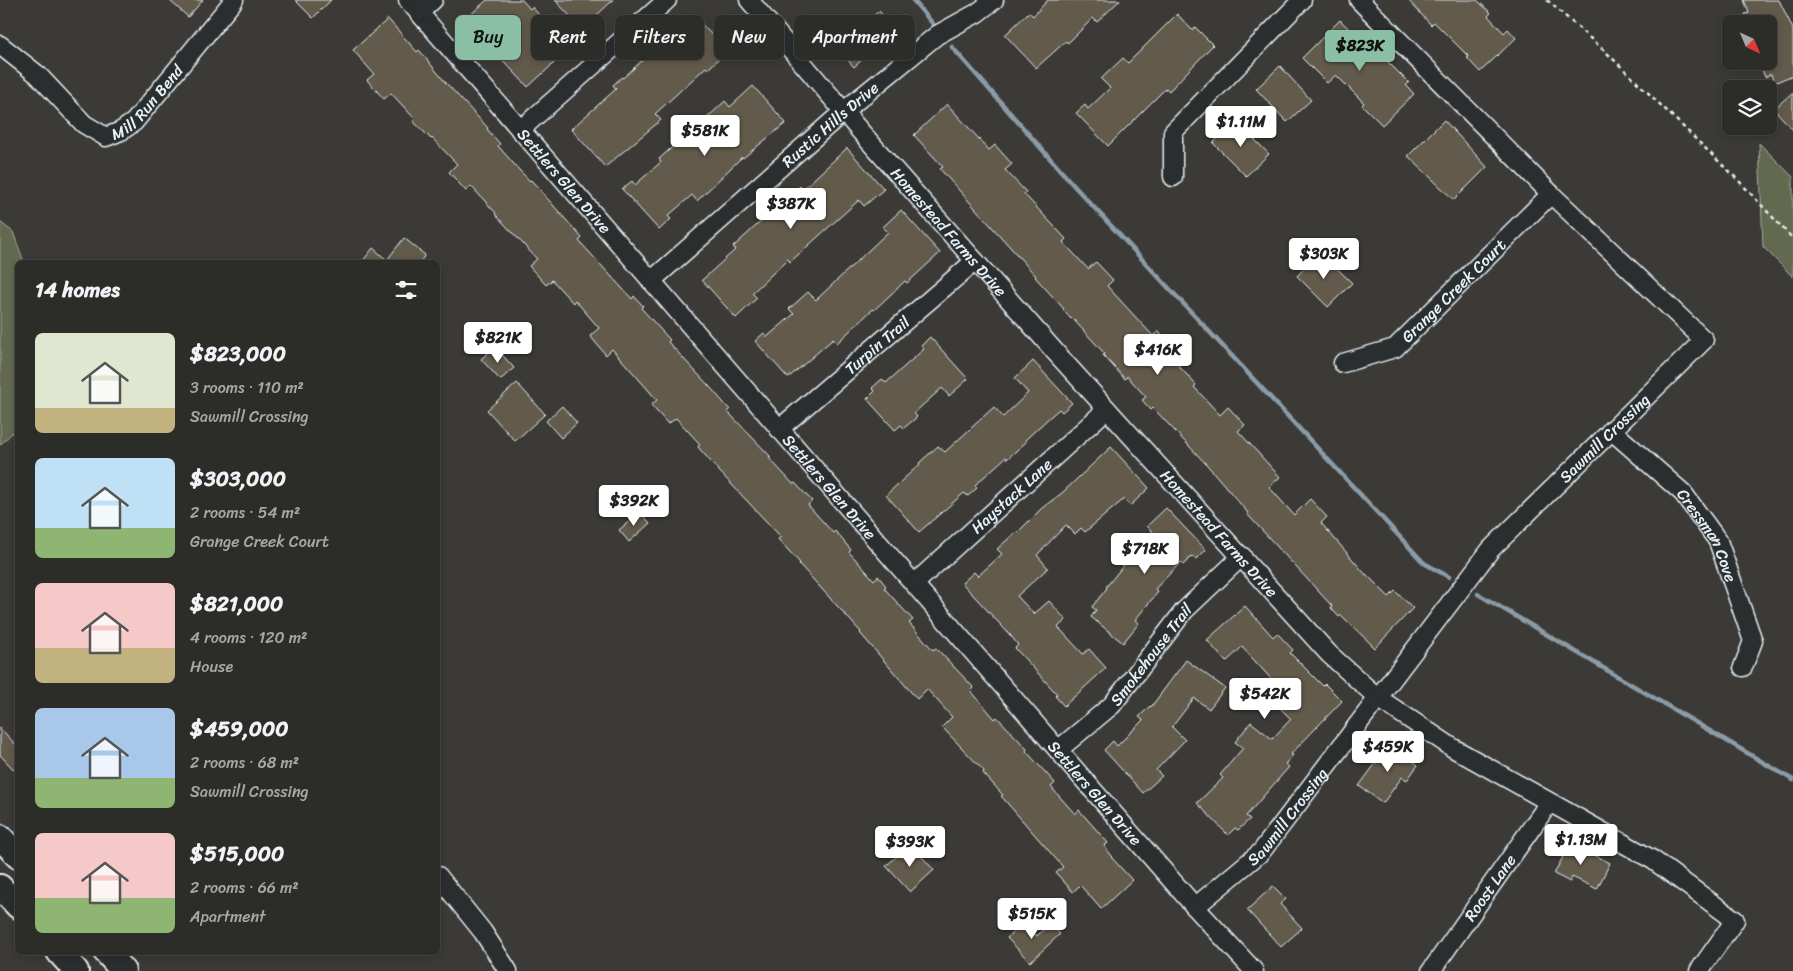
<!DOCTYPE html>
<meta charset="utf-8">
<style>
:root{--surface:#2c2c29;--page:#343431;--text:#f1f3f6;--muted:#a6a7a8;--line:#484846;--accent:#8abfa5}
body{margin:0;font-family:Sriracha,sans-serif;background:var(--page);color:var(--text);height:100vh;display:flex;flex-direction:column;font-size:19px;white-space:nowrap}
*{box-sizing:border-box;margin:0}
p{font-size:16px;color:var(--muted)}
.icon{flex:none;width:28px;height:28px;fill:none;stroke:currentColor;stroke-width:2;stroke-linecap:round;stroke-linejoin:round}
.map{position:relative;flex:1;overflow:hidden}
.panel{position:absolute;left:15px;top:260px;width:425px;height:695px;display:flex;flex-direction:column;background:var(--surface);border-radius:8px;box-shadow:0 2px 8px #0003,0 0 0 1px var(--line)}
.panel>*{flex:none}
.guide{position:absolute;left:455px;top:15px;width:475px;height:45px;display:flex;gap:10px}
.needle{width:32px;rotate:136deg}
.tools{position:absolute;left:1722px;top:15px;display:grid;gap:10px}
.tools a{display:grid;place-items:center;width:55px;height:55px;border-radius:8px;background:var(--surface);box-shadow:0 2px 8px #0003,0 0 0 1px var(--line);font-size:25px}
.price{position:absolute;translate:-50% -42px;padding:0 11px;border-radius:5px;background:#fff;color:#222;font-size:16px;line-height:32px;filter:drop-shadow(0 1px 2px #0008)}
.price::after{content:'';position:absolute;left:50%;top:30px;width:15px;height:11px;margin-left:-8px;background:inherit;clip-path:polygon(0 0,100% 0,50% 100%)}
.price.current{background:var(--accent);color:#111}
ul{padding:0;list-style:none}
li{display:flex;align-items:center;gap:15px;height:125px;padding:0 20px}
li span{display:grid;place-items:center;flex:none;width:140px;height:100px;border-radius:8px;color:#555}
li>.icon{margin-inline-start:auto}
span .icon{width:60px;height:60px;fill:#fffc;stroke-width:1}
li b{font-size:21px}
h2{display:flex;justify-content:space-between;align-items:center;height:60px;padding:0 20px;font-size:21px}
.pill{padding:0 18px;border-radius:8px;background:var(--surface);box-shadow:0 2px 8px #0003,0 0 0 1px var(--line);font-size:18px;line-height:45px}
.pill.current{background:var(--accent);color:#111}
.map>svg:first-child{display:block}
</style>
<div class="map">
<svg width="1793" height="971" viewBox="0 0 1793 971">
<rect width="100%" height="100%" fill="#3b3a37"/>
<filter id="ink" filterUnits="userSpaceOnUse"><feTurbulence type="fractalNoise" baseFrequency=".02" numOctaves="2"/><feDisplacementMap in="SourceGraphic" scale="10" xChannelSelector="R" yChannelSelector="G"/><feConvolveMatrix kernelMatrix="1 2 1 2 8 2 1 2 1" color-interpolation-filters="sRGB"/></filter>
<g filter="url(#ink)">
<path fill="#62694f" stroke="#a5ada4" d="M1759,143L1793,177V277L1763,247Z
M0,222L13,232L24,262H18L17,428L0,445Z"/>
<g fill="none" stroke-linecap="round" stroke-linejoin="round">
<path stroke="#8b9ca7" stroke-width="4.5" d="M913,0L933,24
M952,47L1076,188L1424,563L1449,577
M1478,594L1793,780"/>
</g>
<path fill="#625a4b" stroke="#e8f1f8" d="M169,0H203L188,17Z
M295,0H331L313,18Z
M487,0H522L530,9L532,7L549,26L544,30L565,53L528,87L497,54L501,51L493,42L497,38L482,21L477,24L469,16Z
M555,0H613L582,29Z
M1048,0H1120L1097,22L1093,18L1068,43L1066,41L1036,68L1005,35L1029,12L1033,16Z
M1408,0H1477L1491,13L1488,16L1504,33L1508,29L1516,38L1480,72L1467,58L1469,57L1434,22L1431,25Z
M1744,0H1779L1793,29V75L1774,83L1771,74L1765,77L1760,65L1769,62V24H1750L1745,14L1749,13Z
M879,11L895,30L854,67L837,48Z
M1177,14L1192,30L1195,27L1213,45L1169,91L1166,88L1108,146L1076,113L1085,105L1088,109L1110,88L1101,79L1123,58L1128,63Z
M693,15L727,51L708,69L706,67L655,114L661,120L605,167L571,129L616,89L613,85L622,77L623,78L646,57L647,59L684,25L683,24Z
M388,19L417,52L419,50L446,83L488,128L487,129L500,144L498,146L520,171L530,181L531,180L582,238L579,241L632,299L634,296L643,306L641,308L670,340L668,342L710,387L730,410L728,412L771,457L769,458L793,484L795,483L812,501L808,505L833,533L835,531L851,550L849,552L874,580L878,576L886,586L884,588L913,620L909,623L933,650L936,648L974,688L971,691L995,719L997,717L1027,749L1026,751L1055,783L1051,787L1075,814L1079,810L1108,843L1104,846L1112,856L1111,857L1132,880L1101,909L1080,885L1073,892L1056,873L1063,867L1001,796L1003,795L983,773L984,771L942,727L952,717L927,689L917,699L860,633L861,632L799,564L800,563L778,539L781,537L718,470L698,447L700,444L676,418L668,424L651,405L657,400L637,377L612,349L606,355L590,336L599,328L575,300L573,303L552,280L546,285L529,266L537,259L495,214L496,213L471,186L466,191L449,172L457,164L432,138L431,139L413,121L415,119L391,93L384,99L367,80L374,74L353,50Z
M1340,20L1370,49L1372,46L1409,83L1406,85L1414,94L1382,125L1362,105L1364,103L1336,75L1327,83L1302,58Z
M1280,66L1311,100L1287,122L1256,89Z
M753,86L786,123L743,158L742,157L697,201L692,195L668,216L671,219L659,230L622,189L632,181L635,185L661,162L659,159L678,142L683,148L711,123L707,118L725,101L730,107Z
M1793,92V130L1774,109Z
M947,104L989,150L995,145L1012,164L1005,170L1026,192L1024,194L1066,239L1063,242L1088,269L1096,262L1113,280L1107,286L1153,336L1158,331L1175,350L1169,355L1196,385L1194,387L1220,415L1228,407L1245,425L1238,431L1280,477L1269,487L1294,515L1310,499L1327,517L1321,523L1366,575V574L1389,597L1395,591L1413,608L1375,648L1341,615L1339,617L1331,608L1332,606L1247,514L1248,513L1208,466L1153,408L1151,410L1142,400L1146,397L1127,376L1125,379L1103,355L1105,354L1072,318L1071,319L1063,310L1064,309L1035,277L1036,276L940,169L943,167L914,135Z
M1444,120L1487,167L1454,200L1408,156Z
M1236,121L1269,154L1246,176L1213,143Z
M847,148L884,189L864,206L859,200L790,262L788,259L752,293L757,298L736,318L702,280L736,249L733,247L790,195L800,186L803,189Z
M901,210L940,253L907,283L905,281L874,310L873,309L837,343L833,339L788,378L755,341L764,333L767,337L794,314L789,309L808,292L816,300L888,232L883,227Z
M404,238L425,255L420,262H362L373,248L387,260Z
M1320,252L1352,283L1328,307L1297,276Z
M930,337L968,379L949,396L942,388L914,413L917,417L904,428L901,425L895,430L867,399L875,391L872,388L882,379L886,383L924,349L921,346Z
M495,347L514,368L500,380L481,359Z
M1033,361L1072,403L1062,412L1059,409L1051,416L1025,440L1026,442L1007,459L1006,457L975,485L977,488L968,496L964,493L919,532L886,495L920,464L919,463L938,446L945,452L994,407L1003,417L1028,393L1015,378Z
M517,383L545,414L515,441L487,410Z
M562,406L577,423L561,438L546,421Z
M1111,447L1149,488L1130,506L1124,499L1085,532L1081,528L1075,534L1066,525L1037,555L1048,568L1017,596L1034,614L1049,601L1066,620L1058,627L1083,654L1089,649L1106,668L1064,706L1055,696L1057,694L1015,648L1018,645L1011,636L962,583L974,572L978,576L1002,554L997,549L1016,532L1017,533L1042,508L1062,493Z
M1166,508L1206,550L1196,559L1192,556L1183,565L1181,562L1155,589L1158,592L1135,620L1139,623L1123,643L1091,617L1096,610L1092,607L1107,588L1106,587L1131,556L1130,555L1153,532L1147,526Z
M640,512L650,523L629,542L619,530Z
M1245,606L1273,637L1277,633L1293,650L1290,653L1323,686L1325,684L1342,701L1291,754L1293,755L1285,764L1289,767L1246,816L1250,819L1238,830L1235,828L1228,835L1197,803L1223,778L1220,775L1243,748L1235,742L1251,722L1272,739L1291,719L1265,693L1275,683L1242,647L1226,662L1207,640Z
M1186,660L1225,688L1209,709L1194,698L1172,727L1185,740L1156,770L1162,776L1143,793L1104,750L1113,741L1117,746L1143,720L1139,717L1150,706L1151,707Z
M0,728L18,747V774L0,755Z
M1390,744L1418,765L1407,780L1402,777L1383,803L1359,786Z
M1566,840L1610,863L1597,889L1572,877L1570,882L1554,874L1563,857L1558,855Z
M910,844L934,870L910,892L886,866Z
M1273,886L1286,899L1280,904L1302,928L1281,947L1247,910Z
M1024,922L1037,936L1050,923L1060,934L1030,962L1007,938Z"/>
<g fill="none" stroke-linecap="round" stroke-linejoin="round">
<g stroke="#e8f1f8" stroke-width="21">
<g id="minor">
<path id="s1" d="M408,0L1058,750L1195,907L1254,971"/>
<path id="s2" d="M749,0L861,132L1057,354L1329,654L1378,698L1453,748L1653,860L1735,920L1699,971"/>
<path d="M419,13L433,0"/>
<path id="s3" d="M0,45L38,75L84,124L106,137L121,131L134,122L234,0"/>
<path d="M520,130L667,0"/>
<path d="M1173,177V132L1302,0"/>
<path id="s4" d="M651,281L844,111L887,76L937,35L977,13L994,0"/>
<path id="s5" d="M1343,363L1395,348L1551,194"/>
<path id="s6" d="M779,429L975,261"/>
<path id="s7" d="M1611,430L1683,493L1718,541L1753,641L1743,667"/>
<path id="s8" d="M915,583L1107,409"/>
<path id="s9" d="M1058,750L1112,705L1184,611L1242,556"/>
<path d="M438,876L483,932L508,971"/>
<path id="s10" d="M1195,907L1261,852L1491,549L1704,340L1551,194L1359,0"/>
<path id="s11" d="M1431,971L1549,803"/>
</g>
</g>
<g stroke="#e8f1f8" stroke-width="28">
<path id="secondary" d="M0,837L18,856
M0,887L18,906
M59,952L76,971
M106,952L123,971"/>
</g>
<path stroke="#e8f1f8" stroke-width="2.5" stroke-dasharray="4 4" stroke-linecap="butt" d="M1547,0L1608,54L1738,180L1793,239"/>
<use href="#minor" stroke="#2a2d2e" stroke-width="18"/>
<use href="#secondary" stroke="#2a2d2e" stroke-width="24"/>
</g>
</g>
<g text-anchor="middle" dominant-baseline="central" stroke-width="5" stroke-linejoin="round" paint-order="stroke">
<g font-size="16" fill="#e8f1f8" stroke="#2a2d2e">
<text stroke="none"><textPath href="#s3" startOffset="196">Mill Run Bend</textPath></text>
<text stroke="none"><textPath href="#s4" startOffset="238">Rustic Hills Drive</textPath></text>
<text stroke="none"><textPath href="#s1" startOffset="239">Settlers Glen Drive</textPath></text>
<text stroke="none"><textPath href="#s2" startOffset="306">Homestead Farms Drive</textPath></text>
<text stroke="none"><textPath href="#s5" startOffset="136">Grange Creek Court</textPath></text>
<text stroke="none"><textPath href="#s6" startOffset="129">Turpin Trail</textPath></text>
<text stroke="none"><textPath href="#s10" startOffset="625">Sawmill Crossing</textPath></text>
<text stroke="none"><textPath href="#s1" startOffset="644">Settlers Glen Drive</textPath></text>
<text stroke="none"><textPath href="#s8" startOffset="130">Haystack Lane</textPath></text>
<text stroke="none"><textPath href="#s2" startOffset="711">Homestead Farms Drive</textPath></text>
<text stroke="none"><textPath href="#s7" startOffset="145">Cressman Cove</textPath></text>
<text stroke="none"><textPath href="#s9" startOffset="134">Smokehouse Trail</textPath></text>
<text stroke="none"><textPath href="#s1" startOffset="1049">Settlers Glen Drive</textPath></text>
<text stroke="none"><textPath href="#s10" startOffset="130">Sawmill Crossing</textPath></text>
<text stroke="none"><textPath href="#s11" startOffset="102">Roost Lane</textPath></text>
</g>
</g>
</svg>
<div class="tools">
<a><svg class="needle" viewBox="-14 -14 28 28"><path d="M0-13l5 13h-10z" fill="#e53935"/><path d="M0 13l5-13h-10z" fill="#a6a7a8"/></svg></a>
<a><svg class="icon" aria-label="layers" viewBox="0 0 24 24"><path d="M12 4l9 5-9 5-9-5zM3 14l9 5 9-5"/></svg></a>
</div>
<b class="price current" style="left:1360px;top:72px">$823K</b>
<b class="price" style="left:1241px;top:148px">$1.11M</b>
<b class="price" style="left:705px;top:157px">$581K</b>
<b class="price" style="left:791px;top:230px">$387K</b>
<b class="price" style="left:1324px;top:280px">$303K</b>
<b class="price" style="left:498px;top:364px">$821K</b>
<b class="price" style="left:1158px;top:376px">$416K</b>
<b class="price" style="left:634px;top:527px">$392K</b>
<b class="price" style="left:1145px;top:575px">$718K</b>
<b class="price" style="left:1265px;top:720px">$542K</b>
<b class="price" style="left:1388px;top:773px">$459K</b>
<b class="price" style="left:1581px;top:866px">$1.13M</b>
<b class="price" style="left:910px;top:868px">$393K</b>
<b class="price" style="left:1032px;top:940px">$515K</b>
<div class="guide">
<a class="pill current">Buy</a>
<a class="pill">Rent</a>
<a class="pill">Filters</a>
<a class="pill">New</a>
<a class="pill">Apartment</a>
</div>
<section class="panel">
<h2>14 homes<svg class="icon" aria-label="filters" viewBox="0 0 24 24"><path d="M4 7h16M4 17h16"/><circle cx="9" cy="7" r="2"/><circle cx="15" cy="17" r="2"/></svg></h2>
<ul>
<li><span style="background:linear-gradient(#dfe7d0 75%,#c2b280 0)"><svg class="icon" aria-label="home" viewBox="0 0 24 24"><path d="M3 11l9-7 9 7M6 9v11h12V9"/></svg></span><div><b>$823,000</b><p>3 rooms · 110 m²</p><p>Sawmill Crossing</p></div></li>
<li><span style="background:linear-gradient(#bfe0f5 70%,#8fb573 0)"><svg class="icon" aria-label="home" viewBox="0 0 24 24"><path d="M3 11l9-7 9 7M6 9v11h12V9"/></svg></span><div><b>$303,000</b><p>2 rooms · 54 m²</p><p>Grange Creek Court</p></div></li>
<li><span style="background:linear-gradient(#f6c9c9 65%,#c2b280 0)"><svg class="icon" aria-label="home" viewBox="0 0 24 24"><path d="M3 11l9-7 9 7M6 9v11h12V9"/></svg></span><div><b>$821,000</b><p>4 rooms · 120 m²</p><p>House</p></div></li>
<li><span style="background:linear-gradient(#a9c7e8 70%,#8fb573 0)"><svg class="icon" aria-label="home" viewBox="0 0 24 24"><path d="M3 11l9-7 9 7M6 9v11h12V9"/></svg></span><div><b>$459,000</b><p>2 rooms · 68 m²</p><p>Sawmill Crossing</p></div></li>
<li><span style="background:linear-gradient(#f6c9c9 65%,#8fb573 0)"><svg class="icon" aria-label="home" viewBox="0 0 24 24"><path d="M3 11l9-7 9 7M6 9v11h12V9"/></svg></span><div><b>$515,000</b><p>2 rooms · 66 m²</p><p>Apartment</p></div></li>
</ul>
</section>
</div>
